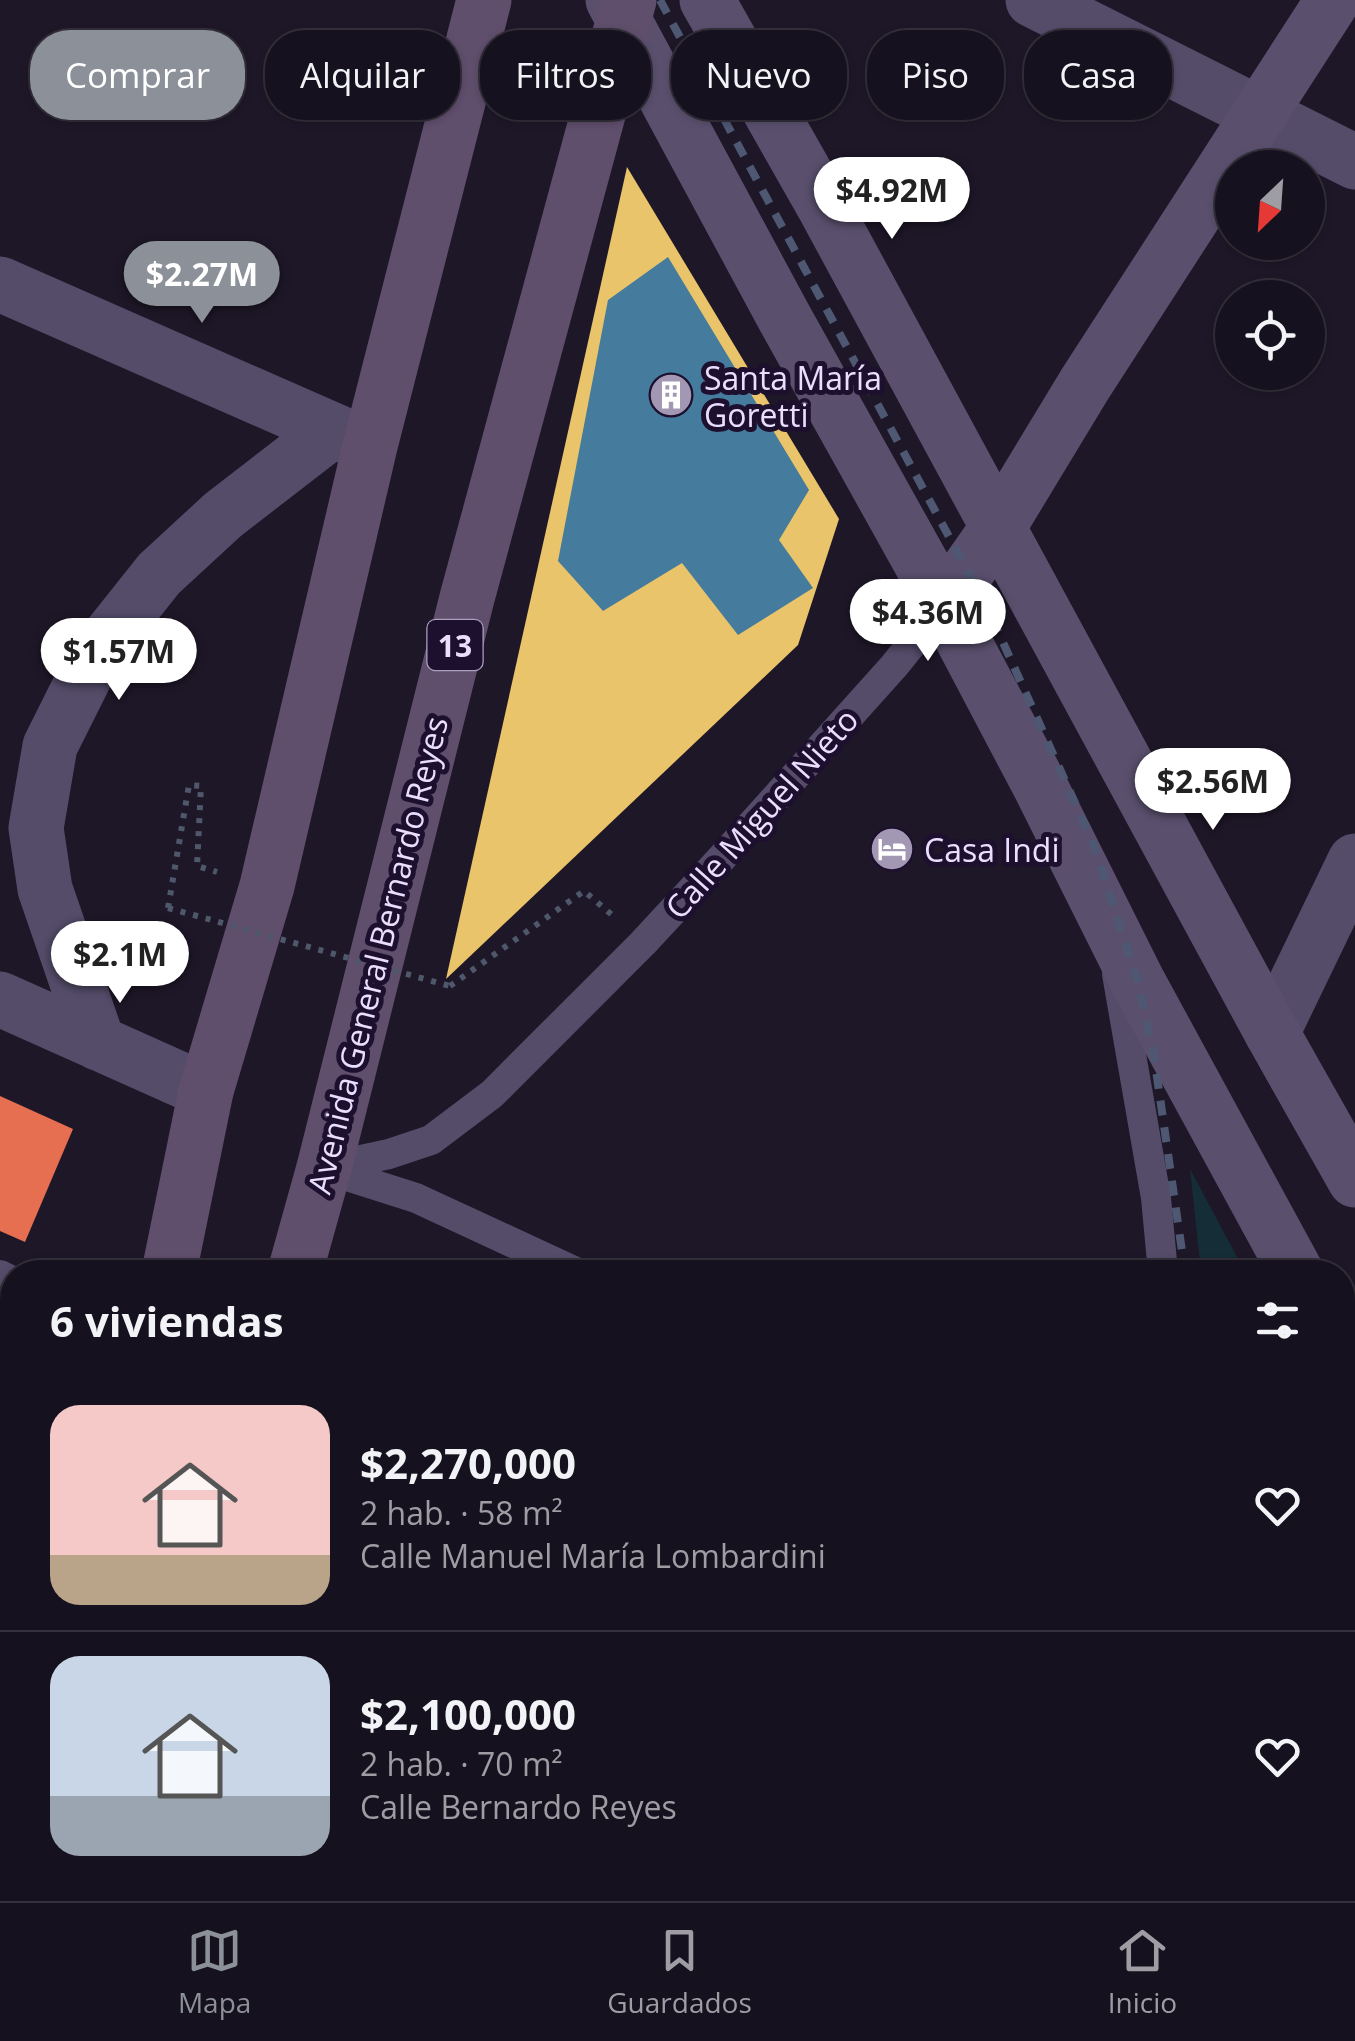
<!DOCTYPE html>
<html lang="es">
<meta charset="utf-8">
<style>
:root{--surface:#16111e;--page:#1f1a27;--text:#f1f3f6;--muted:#9e9da4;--line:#35313c;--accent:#8c9099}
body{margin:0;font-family:"Open Sans",sans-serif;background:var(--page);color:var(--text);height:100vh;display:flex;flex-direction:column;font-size:38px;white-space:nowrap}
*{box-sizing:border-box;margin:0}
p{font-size:32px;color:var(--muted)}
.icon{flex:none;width:55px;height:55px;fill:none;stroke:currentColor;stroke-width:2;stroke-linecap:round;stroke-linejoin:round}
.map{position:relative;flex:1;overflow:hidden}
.side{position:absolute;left:0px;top:1260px;width:1355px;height:642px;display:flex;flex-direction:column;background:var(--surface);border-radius:40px 40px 0 0;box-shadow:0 2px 8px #0004,0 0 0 2px var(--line)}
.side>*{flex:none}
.top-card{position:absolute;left:30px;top:30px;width:1295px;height:90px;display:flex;gap:20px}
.needle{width:65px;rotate:205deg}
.buttons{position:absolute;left:1215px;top:150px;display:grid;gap:20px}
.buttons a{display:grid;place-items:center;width:110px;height:110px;border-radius:50%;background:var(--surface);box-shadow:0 2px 8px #0004,0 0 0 2px var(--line);font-size:50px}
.price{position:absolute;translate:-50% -85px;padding:0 22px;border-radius:35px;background:#fff;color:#222;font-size:32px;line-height:65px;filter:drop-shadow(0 2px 5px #0008)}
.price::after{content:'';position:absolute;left:50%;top:60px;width:30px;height:22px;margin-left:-15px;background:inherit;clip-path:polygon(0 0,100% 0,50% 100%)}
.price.current{background:var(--accent);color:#fff}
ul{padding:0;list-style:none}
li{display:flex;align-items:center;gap:30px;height:250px;padding:0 50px}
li+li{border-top:2px solid var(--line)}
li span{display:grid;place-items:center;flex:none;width:280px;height:200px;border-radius:30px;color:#555}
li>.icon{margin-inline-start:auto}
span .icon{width:120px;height:120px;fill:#fffc;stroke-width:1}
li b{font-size:42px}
h2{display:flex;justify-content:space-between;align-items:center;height:120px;padding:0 50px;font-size:42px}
.chip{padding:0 35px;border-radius:40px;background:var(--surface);box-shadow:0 2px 8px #0004,0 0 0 2px var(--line);font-size:35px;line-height:90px}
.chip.current{background:var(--accent);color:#fff}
.tabs{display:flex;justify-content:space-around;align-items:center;height:140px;border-top:2px solid var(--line);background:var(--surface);font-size:28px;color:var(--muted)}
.tabs a{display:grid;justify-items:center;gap:5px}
.tabs .current{color:var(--accent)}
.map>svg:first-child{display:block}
</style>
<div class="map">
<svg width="1355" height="1901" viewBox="0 0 1355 1901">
<rect width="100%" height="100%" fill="#1e1728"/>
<path fill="#142d37" d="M1190,1169L1245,1272H1201Z
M1343,1452L1355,1475V1901H1215L1217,1890H1342Z"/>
<path fill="#e9c46a" d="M627,167L839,519L798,645L446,979Z"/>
<path fill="#e76f51" d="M0,1096L73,1129L25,1242L0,1231Z"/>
<path fill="#457b9d" d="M668,257L809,490L779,540L813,588L738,635L682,563L603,611L558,561L608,300Z"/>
<path fill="#8a817c" d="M419,1890H672L706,1900L416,1901Z"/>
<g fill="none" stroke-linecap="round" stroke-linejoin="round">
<path stroke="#4f576b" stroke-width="6" stroke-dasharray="5 8" stroke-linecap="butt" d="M168,908L189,785L201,786L197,866L217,872
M450,986L584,891L612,915"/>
<path stroke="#544c69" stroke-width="30" d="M1117,974L1156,1198L1163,1272
M324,1168L389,1154L431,1140L492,1094L643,943L719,861L894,666L944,604
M325,1169L416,1198L576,1272
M0,1275L12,1281
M0,1494L12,1499
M1166,1901L1168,1890"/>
<path stroke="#544c69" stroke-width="55" d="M1033,0L1355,162
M0,284L362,443
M0,999L206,1091
M1272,1033L1355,861
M98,1043L45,889L36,828L50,746L97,652L159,574L223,515L333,430"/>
<path stroke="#5a506e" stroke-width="55" d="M613,0L784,317L944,604L1040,786L1138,982L1296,1272
M707,0L825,208L1272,1033L1355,1180
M944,604L999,526L1085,384L1333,0
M1342,1357L1355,1379"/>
<path stroke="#5f4e6c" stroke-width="55" d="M169,1272L206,1091L267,886L370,446L484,0
M295,1272L324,1168L467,598L629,0
M15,1901L18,1890
M116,1901L119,1890
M173,1901L174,1890"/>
<path stroke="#4e5873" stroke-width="8" stroke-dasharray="15 12" stroke-linecap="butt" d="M660,0L968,572L997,629L1093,843L1138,982L1154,1056L1185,1272
M1187,1901L1190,1890"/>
<path stroke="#4f576b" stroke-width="6" stroke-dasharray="5 8" stroke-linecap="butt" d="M168,908L450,986"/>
</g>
<defs>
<g id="building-disc" transform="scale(2.25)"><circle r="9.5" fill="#a398b4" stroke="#1d102f"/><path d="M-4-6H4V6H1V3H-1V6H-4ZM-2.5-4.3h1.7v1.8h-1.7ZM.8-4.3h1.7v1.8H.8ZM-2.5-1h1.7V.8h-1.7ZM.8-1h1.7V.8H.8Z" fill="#fff"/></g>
<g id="hotel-disc" transform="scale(2.25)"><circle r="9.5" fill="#a398b4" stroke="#1d102f"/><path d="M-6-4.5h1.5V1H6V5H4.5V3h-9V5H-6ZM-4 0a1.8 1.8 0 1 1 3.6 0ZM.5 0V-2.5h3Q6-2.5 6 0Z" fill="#fff"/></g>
</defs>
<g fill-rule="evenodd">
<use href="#building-disc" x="671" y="395"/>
<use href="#hotel-disc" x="892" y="849"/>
</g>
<g text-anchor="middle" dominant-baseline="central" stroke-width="10" stroke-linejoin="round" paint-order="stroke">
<rect fill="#1d102f" stroke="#aca0c1" stroke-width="2.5" x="427.5" y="620" width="55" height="50" rx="8"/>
<g font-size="30" font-weight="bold" fill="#eadeff">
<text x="455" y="645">13</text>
</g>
<g font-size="32" fill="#eadeff" stroke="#1d102f" text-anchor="start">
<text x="704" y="377">Santa María<tspan x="704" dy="37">Goretti</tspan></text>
<text x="924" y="849">Casa Indi</text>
</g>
<g font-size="32" fill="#eadeff" stroke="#1d102f">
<text transform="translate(761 813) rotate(-48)">Calle Miguel Nieto</text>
<text transform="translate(377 955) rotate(-76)">Avenida General Bernardo Reyes</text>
</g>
</g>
</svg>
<div class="buttons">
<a><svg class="needle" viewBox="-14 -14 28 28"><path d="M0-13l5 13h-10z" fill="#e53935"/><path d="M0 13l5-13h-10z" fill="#9e9da4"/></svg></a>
<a><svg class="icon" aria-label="locate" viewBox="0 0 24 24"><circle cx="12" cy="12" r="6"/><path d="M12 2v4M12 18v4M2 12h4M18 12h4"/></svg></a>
</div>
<b class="price" style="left:892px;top:242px">$4.92M</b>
<b class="price current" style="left:202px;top:326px">$2.27M</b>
<b class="price" style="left:928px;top:664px">$4.36M</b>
<b class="price" style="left:119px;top:703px">$1.57M</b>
<b class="price" style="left:1213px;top:833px">$2.56M</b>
<b class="price" style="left:120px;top:1006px">$2.1M</b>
<div class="top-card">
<a class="chip current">Comprar</a>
<a class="chip">Alquilar</a>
<a class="chip">Filtros</a>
<a class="chip">Nuevo</a>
<a class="chip">Piso</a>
<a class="chip">Casa</a>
</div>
<section class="side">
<h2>6 viviendas<svg class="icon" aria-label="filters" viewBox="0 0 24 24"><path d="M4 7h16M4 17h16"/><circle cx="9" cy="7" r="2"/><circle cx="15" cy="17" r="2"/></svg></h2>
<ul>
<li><span style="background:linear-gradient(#f6c9c9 75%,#b9a48a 0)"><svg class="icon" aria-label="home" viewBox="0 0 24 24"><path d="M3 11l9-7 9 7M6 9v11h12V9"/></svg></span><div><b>$2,270,000</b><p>2 hab. · 58 m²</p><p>Calle Manuel María Lombardini</p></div><svg class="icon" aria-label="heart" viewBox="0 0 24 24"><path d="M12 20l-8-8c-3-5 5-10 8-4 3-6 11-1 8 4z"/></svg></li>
<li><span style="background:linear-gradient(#c9d6e8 70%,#9aa5b1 0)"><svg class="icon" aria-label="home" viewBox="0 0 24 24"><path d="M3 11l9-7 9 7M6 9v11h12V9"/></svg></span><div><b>$2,100,000</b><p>2 hab. · 70 m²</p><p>Calle Bernardo Reyes</p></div><svg class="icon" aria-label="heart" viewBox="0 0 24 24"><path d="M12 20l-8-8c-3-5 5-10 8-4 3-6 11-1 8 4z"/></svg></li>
</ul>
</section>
</div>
<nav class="tabs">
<a class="current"><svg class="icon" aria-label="map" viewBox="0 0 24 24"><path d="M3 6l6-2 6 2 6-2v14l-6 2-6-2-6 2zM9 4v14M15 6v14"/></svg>Mapa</a>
<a><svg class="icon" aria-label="saved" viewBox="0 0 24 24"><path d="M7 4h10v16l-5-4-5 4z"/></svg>Guardados</a>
<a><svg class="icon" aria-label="home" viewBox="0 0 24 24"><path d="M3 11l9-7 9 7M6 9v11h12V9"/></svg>Inicio</a>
</nav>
